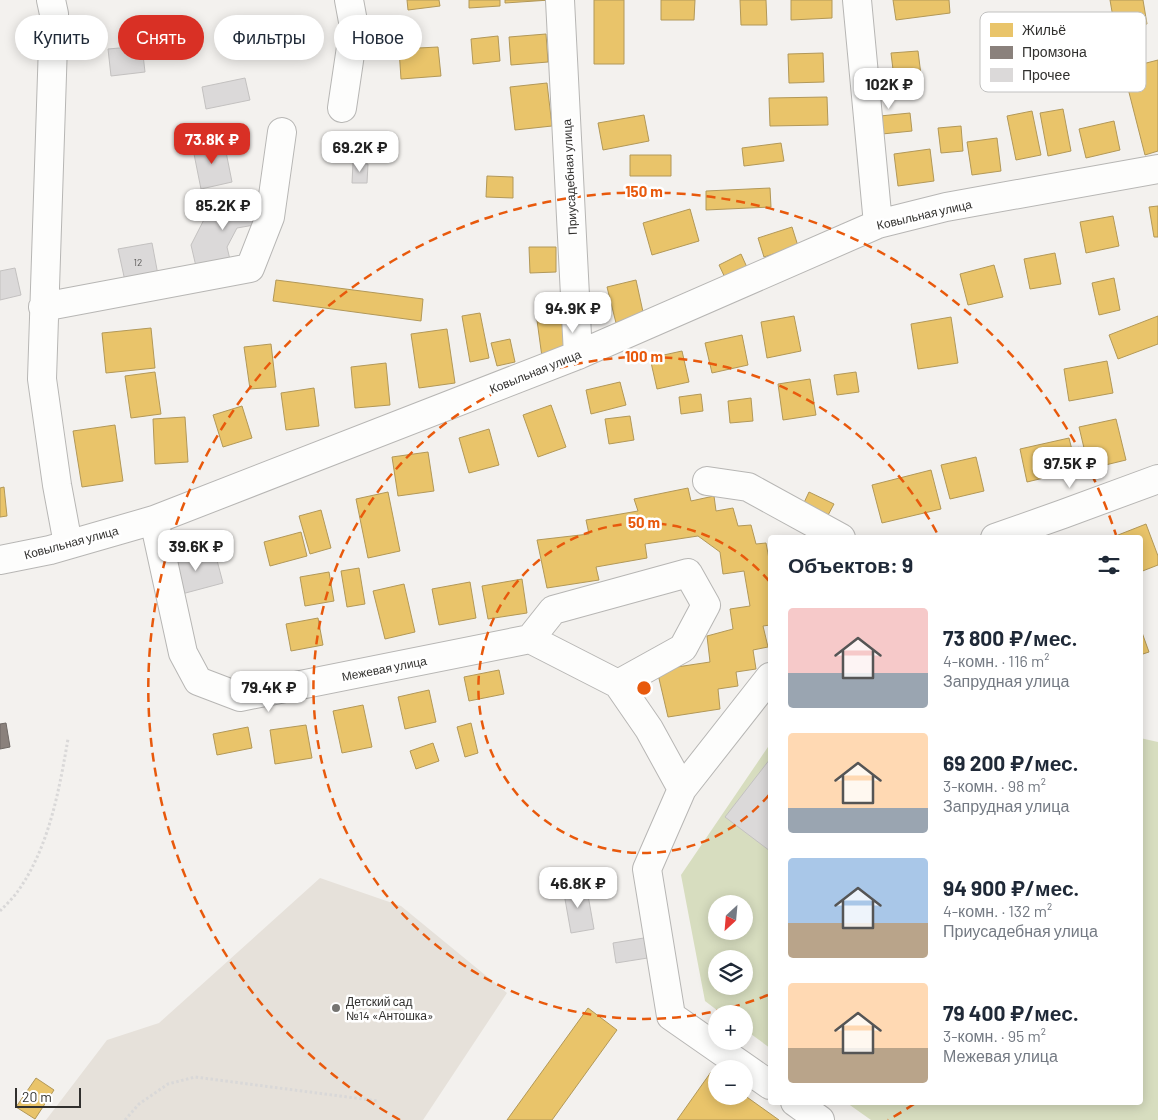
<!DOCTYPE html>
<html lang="ru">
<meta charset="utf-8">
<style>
:root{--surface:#fff;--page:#f6f6f7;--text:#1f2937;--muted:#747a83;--accent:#d93025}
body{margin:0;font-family:Barlow,sans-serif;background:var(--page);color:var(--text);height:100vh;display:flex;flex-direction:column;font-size:19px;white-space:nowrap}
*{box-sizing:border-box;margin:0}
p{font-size:16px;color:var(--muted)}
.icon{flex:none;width:28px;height:28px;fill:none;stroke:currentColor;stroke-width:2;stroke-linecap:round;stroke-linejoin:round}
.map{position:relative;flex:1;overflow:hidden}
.sheet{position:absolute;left:768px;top:535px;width:375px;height:570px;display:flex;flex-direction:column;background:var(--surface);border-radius:5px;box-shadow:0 2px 12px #0003}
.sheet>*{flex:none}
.hud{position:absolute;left:15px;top:15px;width:475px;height:45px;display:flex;gap:10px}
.needle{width:32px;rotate:206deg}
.controls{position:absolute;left:708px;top:895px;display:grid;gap:10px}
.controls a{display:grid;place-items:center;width:45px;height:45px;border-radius:50%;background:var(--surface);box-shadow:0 2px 12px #0003;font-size:25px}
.scale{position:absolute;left:15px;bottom:12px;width:66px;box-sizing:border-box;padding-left:5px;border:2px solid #31302e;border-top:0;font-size:14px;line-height:18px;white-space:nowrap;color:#31302e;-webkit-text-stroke:4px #fff;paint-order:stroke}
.price{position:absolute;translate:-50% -42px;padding:0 11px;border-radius:10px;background:#fff;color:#222;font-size:16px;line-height:32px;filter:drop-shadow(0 1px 2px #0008)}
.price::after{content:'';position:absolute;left:50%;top:30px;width:15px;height:11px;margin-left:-8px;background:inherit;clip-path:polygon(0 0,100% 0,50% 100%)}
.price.current{background:var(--accent);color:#fff}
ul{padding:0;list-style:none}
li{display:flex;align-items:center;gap:15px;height:125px;padding:0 20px}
li span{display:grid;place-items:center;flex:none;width:140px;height:100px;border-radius:5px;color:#555}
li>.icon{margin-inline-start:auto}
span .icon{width:60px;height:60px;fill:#fffc;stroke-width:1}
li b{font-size:21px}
h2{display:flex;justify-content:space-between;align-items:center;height:60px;padding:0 20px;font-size:21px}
.pill{padding:0 18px;border-radius:22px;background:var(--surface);box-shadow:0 2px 12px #0003;font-size:18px;line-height:45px}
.pill.current{background:var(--accent);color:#fff}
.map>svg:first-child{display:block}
</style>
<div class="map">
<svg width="1158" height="1120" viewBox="0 0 1158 1120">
<rect width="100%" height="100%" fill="#f3f1ee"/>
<path fill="#e6e1da" d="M320,878L401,906L507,993L423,1120H46L107,1040L159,1023Z"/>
<path fill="#d7ddbf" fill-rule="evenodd" d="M1140,738L1158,742V1120H871L847,1103L1140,1102Z
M770,744V1048L744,1029V1014H722L705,1001L681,875ZM716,904H744V931H716ZM716,959H744V986H716Z"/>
<path fill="#e9c46a" stroke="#b29858" d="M407,0H439L440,6L408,10Z
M469,0H500V6L469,8Z
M505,0H550L505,3Z
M594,0H624V64H594Z
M661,0H695L694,20H661Z
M740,0H766L767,25H741Z
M791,0H832V18L791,20Z
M893,0H949L950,13L896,20Z
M1110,0H1143L1147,24L1115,29Z
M546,34L548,62L511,65L509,37Z
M498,36L500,61L473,64L471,39Z
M438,47L441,76L401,79L399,49Z
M918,51L921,75L894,78L891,53Z
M823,53L824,82L789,83L788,54Z
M1158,60V151L1145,155L1123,69Z
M547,83L552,126L515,130L510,87Z
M827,97L828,125L770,126L769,98Z
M1063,109L1071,151L1048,156L1040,113Z
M1032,111L1041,155L1016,160L1007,116Z
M910,113L912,131L882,134L880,116Z
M644,115L649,141L603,150L598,123Z
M1114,121L1120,150L1086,158L1079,129Z
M961,126L963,151L941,153L938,128Z
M997,138L1001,171L972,175L967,142Z
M781,143L784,161L744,166L742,148Z
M930,149L934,181L898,186L894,154Z
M630,155H671V176H630Z
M487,176L513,177V198L486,197Z
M770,188L771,207L706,210V191Z
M1158,206V237H1154L1149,207Z
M690,209L699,241L652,255L643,223Z
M1113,216L1119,246L1086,253L1080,222Z
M792,227L798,246L764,257L758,238Z
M529,247H556V272L530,273Z
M1055,253L1061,284L1030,289L1024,259Z
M741,254L750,274L728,284L719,265Z
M994,265L1003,297L968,305L960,274Z
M1114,278L1120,310L1099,315L1092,283Z
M276,280L423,299L421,321L273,301Z
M636,280L645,321L617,327L607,287Z
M565,309L571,353L542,357L536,313Z
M480,313L489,358L470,362L462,316Z
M794,316L801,351L767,358L761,322Z
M1158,316V344L1118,359L1109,335Z
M951,317L958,363L918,369L911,324Z
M151,328L155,368L106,373L102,333Z
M447,329L455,383L419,388L411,334Z
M742,335L748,365L712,373L705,343Z
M510,339L515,362L497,366L491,343Z
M271,344L276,387L250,389L244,347Z
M682,351L689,382L657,389L650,358Z
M1107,361L1113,393L1069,401L1064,369Z
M386,363L390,405L355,408L351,367Z
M155,372L161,414L131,418L125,376Z
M856,372L859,392L837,395L834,375Z
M810,379L816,415L783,420L778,384Z
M620,382L626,405L591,414L586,390Z
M314,388L319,426L286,430L281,393Z
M701,394L703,411L681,414L679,397Z
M751,398L753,421L730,423L728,401Z
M551,405L566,447L538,457L523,415Z
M242,406L252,438L223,447L213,415Z
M630,416L634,440L609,444L605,419Z
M185,417L188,462L155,464L153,419Z
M1116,419L1126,460L1089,469L1079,427Z
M115,425L123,481L82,487L73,431Z
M489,429L499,465L469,473L459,438Z
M1069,438L1077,470L1027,482L1020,449Z
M428,452L434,491L398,496L392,457Z
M976,457L984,491L950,499L941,465Z
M931,470L941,509L882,523L872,485Z
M4,487L7,516L0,517V488Z
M688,488L691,501L714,496L716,511L733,508L738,526L751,525L756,544L766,543L770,564V625L763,626L768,647L753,650L756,669L736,672L738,686L718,689L720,709L668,717L657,670L710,662L707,636L733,629L730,609L750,606L744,571L723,574L720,552L698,536L645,544L647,558L596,567L599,580L547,588L537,540L589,534L586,520L638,511L634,499Z
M388,492L400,551L368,558L356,499Z
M809,492L834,504L826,519L802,507Z
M321,510L331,548L310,554L299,516Z
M1146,524L1158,556V565L1140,572V538L1113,537Z
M301,532L307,556L270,566L264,542Z
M359,568L365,604L347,607L341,571Z
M329,572L334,601L305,606L300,577Z
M522,579L527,613L488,619L482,586Z
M470,582L476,618L439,625L432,589Z
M404,584L415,632L385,639L373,591Z
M318,618L323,645L291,651L286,624Z
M1140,627L1149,652L1140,655Z
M499,670L504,694L469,701L464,677Z
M429,690L436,722L405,729L398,697Z
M363,705L372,747L342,753L333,711Z
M471,723L478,753L465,757L457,727Z
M306,725L312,758L275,764L270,730Z
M248,727L252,748L217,755L213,734Z
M433,743L439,761L416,769L410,751Z
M588,1008L617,1030L552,1120H507Z
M711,1072L716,1075V1096L744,1095L779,1120H677Z
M36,1078L54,1090L35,1119L16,1107Z"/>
<path fill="#8a817c" stroke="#6f6965" d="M6,723L10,747L0,749V724Z"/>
<path fill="#dbd9d9" stroke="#c3c1c0" d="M142,46L145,72L111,76L108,49Z
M245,78L250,100L206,109L202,87Z
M224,142L232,182L201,189L193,149Z
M353,163L368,164L367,183H352Z
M254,191L260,224L237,228L227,247L232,268L198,275L191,245L215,198Z
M152,243L158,275L125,281L118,249Z
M15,268L21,295L0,300V271Z
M214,549L223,583L178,595L169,561Z
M770,759V851L725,817Z
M586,884L594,929L571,933L563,888Z
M650,937L654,957L616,963L613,943Z"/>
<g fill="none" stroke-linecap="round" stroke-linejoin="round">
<g stroke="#b7b6b4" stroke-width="30">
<path id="minor" d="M51,0L54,14L42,379L57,485L68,544
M560,0L578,355
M857,0L878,224
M342,108L354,27L349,0
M43,307L250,268L270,217L282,132
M707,481L748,487L841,538
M154,520L183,653L198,681L240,697L530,639
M995,538L1063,514L1158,479
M0,560L50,550L154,520L578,355L878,224L946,207L1158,169
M530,639L553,610L688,573L706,605L683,648L618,684L649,729L682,789
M530,639L618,684
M770,677L682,789L647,869L671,1016L770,1085
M795,1102L820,1120"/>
</g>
<path stroke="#d9d8d8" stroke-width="3" stroke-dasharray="2.5 2.5" stroke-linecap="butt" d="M0,911C6,905 13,898 18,891C49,847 59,791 68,739
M125,1120L139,1104L168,1084L195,1077L378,1101"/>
<use href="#minor" stroke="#fdfdfc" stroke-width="28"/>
</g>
<g fill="none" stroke="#e8590c" stroke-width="2.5" stroke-dasharray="9 6">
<path d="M769 795A165 165 0 1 1 769 581"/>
<path d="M768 995A331 331 0 1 1 938 535"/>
<path d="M914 1104A496 496 0 0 1 888 1120M400 1120A496 496 0 1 1 1116 535"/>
</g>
<circle fill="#757471" stroke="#fff" stroke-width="2" cx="336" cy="1008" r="5"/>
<g text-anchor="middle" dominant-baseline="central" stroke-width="5" stroke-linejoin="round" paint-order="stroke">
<g font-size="10" fill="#5d5c5a">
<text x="138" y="262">12</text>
</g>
<g font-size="12" fill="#31302e" stroke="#fff">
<text transform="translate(569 177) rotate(-93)">Приусадебная улица</text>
<text transform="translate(924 214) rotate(-13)">Ковыльная улица</text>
<text transform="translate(535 371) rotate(-22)">Ковыльная улица</text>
<text transform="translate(71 542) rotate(-15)">Ковыльная улица</text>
<text transform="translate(384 668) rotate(-11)">Межевая улица</text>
</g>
<g font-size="12" fill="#31302e" stroke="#fff" text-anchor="start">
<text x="346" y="1001">Детский сад<tspan x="346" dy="14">№14 «Антошка»</tspan></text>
</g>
</g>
<rect x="980" y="12" width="166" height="80" rx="8" fill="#fff" stroke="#c1c1c0" stroke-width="1"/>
<rect x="990" y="23" width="23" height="14" fill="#e9c46a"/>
<rect x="990" y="46" width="23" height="13" fill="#8a817c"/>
<rect x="990" y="68" width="23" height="14" fill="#dbd9d9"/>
<g font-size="14" fill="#31302e">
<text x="1022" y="35">Жильё</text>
<text x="1022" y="57">Промзона</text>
<text x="1022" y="80">Прочее</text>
</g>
<circle cx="644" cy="688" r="8" fill="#e8590c" stroke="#fff" stroke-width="2.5"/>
<g font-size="15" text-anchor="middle" font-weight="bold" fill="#e8590c" stroke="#fff" stroke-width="5" stroke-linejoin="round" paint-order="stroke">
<text x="644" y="197">150 m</text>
<text x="644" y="362">100 m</text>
<text x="644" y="528">50 m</text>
</g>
</svg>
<div class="controls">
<a><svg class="needle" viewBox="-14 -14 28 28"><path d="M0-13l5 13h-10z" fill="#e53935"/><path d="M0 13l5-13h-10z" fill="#747a83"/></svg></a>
<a><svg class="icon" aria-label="layers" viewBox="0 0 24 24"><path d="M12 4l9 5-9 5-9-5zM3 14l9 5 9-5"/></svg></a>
<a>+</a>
<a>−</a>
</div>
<div class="scale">20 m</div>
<b class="price" style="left:889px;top:110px">102K ₽</b>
<b class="price current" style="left:212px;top:165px">73.8K ₽</b>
<b class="price" style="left:360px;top:173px">69.2K ₽</b>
<b class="price" style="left:223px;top:231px">85.2K ₽</b>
<b class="price" style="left:573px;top:334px">94.9K ₽</b>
<b class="price" style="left:1070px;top:489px">97.5K ₽</b>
<b class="price" style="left:196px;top:572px">39.6K ₽</b>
<b class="price" style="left:269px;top:713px">79.4K ₽</b>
<b class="price" style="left:578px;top:909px">46.8K ₽</b>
<div class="hud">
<a class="pill">Купить</a>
<a class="pill current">Снять</a>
<a class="pill">Фильтры</a>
<a class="pill">Новое</a>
</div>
<section class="sheet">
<h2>Объектов: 9<svg class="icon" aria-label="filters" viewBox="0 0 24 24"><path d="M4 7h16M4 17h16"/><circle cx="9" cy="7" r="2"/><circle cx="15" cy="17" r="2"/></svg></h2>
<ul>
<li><span style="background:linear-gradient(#f6c9c9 65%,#9aa5b1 0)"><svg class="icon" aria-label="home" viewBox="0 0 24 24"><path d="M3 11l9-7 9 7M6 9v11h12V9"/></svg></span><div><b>73 800 ₽/мес.</b><p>4-комн. · 116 m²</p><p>Запрудная улица</p></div></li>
<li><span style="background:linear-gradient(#ffd9b3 75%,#9aa5b1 0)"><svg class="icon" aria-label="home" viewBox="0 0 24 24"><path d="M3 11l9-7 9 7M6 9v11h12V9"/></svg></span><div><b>69 200 ₽/мес.</b><p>3-комн. · 98 m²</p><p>Запрудная улица</p></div></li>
<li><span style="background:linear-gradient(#a9c7e8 65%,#b9a48a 0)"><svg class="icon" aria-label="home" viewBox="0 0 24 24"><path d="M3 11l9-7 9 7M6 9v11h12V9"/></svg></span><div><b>94 900 ₽/мес.</b><p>4-комн. · 132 m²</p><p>Приусадебная улица</p></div></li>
<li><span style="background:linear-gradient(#ffd9b3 65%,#b9a48a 0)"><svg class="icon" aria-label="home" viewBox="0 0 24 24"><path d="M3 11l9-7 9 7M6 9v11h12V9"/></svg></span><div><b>79 400 ₽/мес.</b><p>3-комн. · 95 m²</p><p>Межевая улица</p></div></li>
</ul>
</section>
</div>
